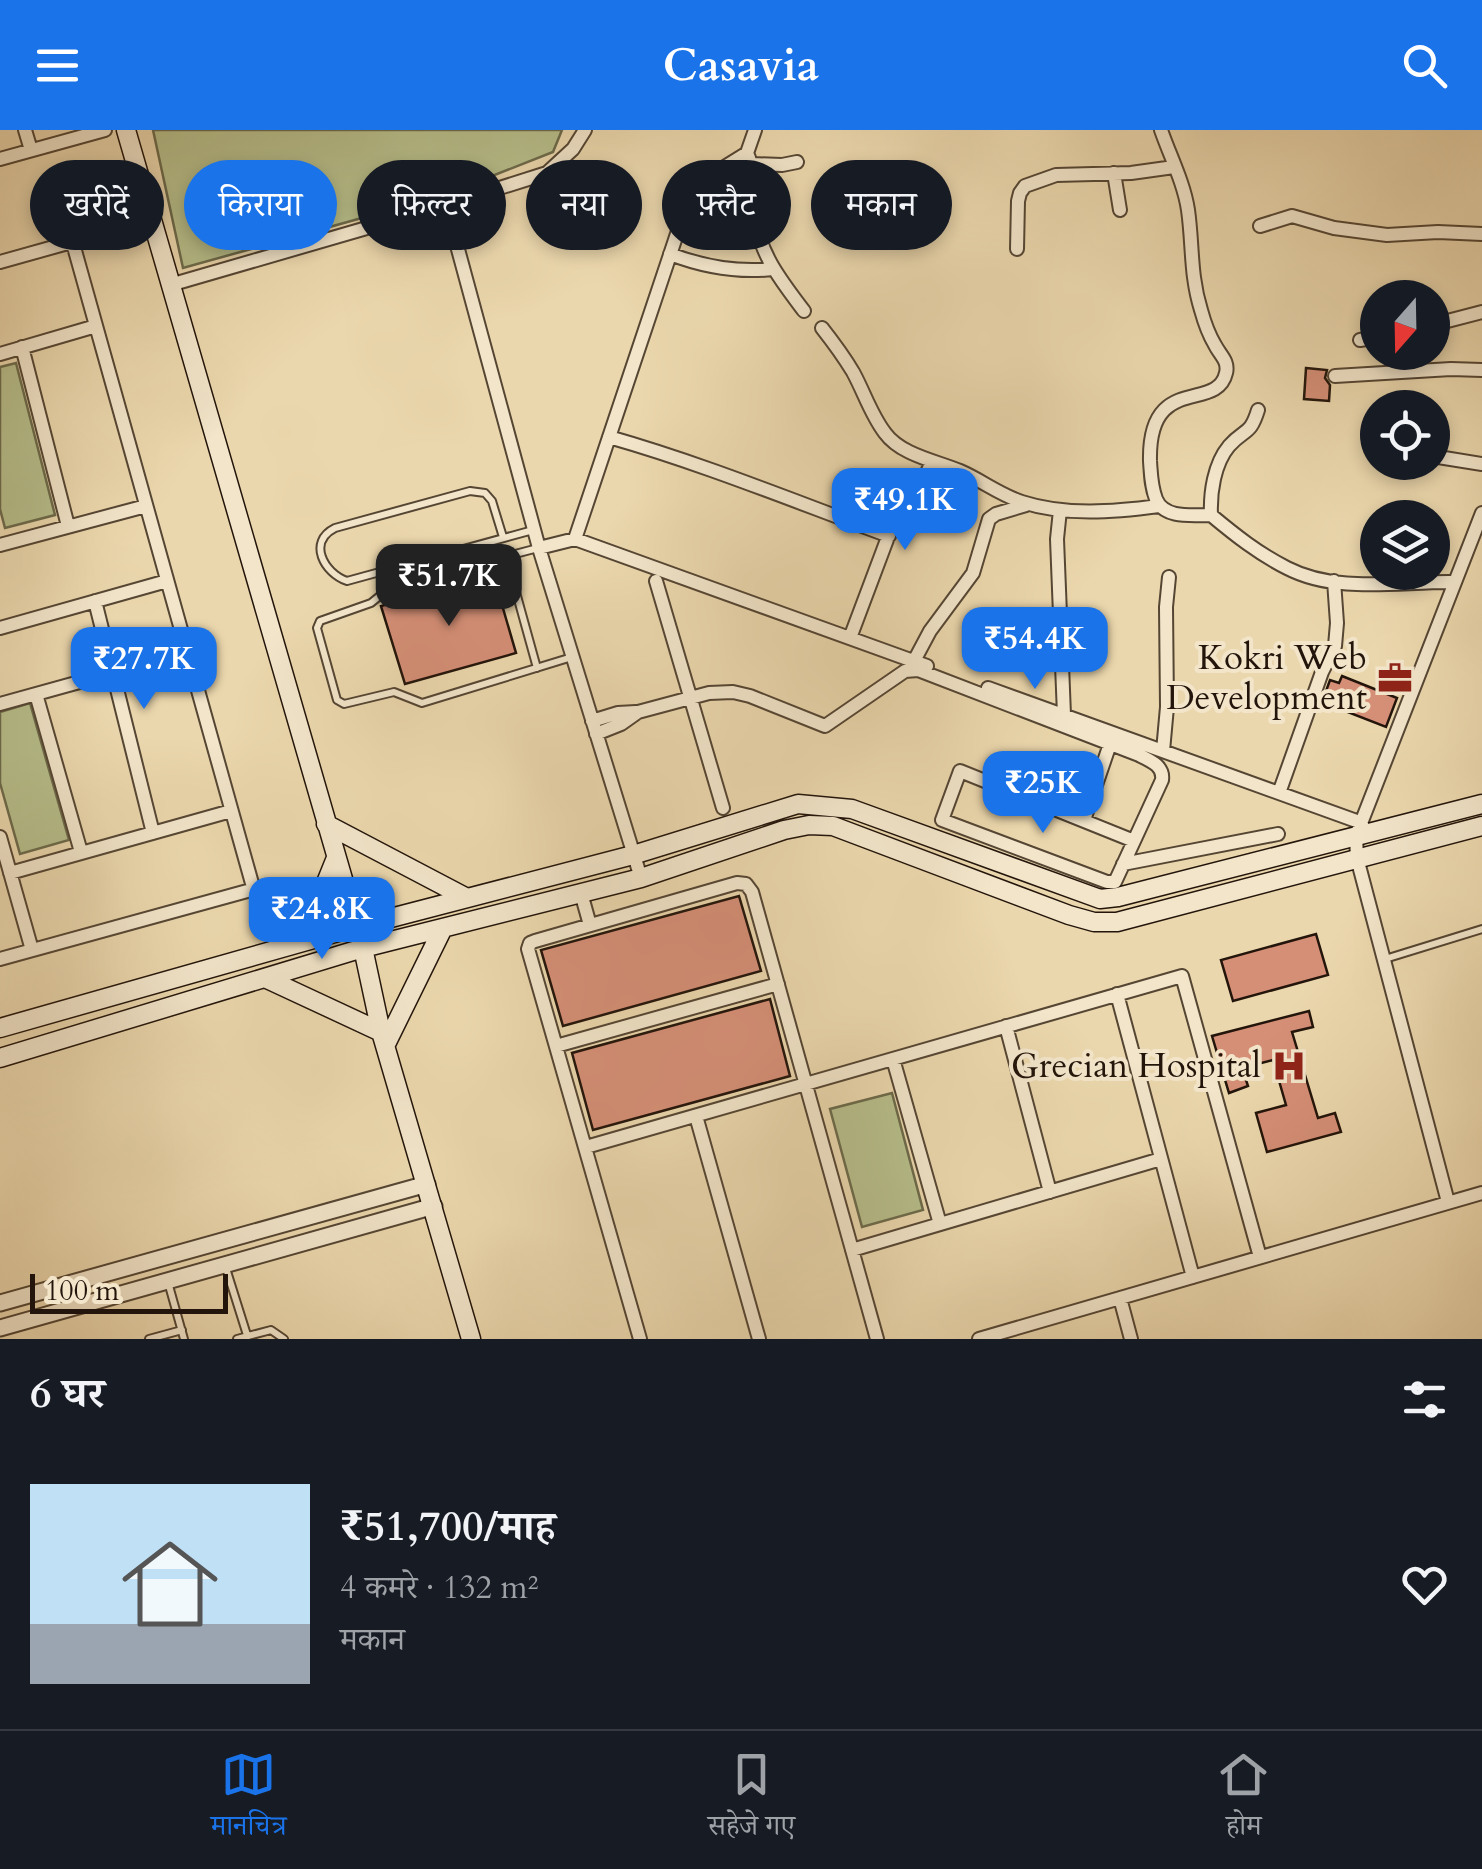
<!DOCTYPE html>
<html lang="hi">
<meta charset="utf-8">
<style>
:root{--surface:#171b24;--page:#20242c;--text:#f1f3f6;--muted:#9ea1a6;--line:#363941;--accent:#1a73e8}
body{margin:0;font-family:Cardo,"Noto Serif Devanagari",serif;background:var(--page);color:var(--text);height:100vh;display:flex;flex-direction:column;font-size:38px;white-space:nowrap}
*{box-sizing:border-box;margin:0}
p{font-size:32px;color:var(--muted)}
.icon{flex:none;width:55px;height:55px;fill:none;stroke:currentColor;stroke-width:2;stroke-linecap:round;stroke-linejoin:round}
.map{position:relative;height:1209px;overflow:hidden}
.drawer{display:flex;flex-direction:column;background:var(--surface);flex:1}
.drawer>*{flex:none}
.top-card{position:absolute;left:30px;top:30px;width:1422px;height:90px;display:flex;gap:20px}
.needle{width:65px;rotate:200deg}
.buttons{position:absolute;left:1360px;top:150px;display:grid;gap:20px}
.buttons a{display:grid;place-items:center;width:90px;height:90px;border-radius:50%;background:var(--surface);box-shadow:0 5px 15px #0003;font-size:50px}
.scale{position:absolute;left:30px;bottom:25px;width:198px;box-sizing:border-box;padding-left:10px;border:5px solid #23150b;border-top:0;font-size:28px;line-height:35px;white-space:nowrap;color:#23150b;-webkit-text-stroke:8px #f2e5ca;paint-order:stroke}
.price{position:absolute;translate:-50% -85px;padding:0 22px;border-radius:20px;background:var(--accent);color:#fff;font-size:32px;line-height:65px;filter:drop-shadow(0 2px 5px #0008)}
.price::after{content:'';position:absolute;left:50%;top:60px;width:30px;height:22px;margin-left:-15px;background:inherit;clip-path:polygon(0 0,100% 0,50% 100%)}
.price.current{background:#222;color:#fff}
ul{padding:0;list-style:none}
li{display:flex;align-items:center;gap:30px;height:250px;padding:0 30px}
li span{display:grid;place-items:center;flex:none;width:280px;height:200px;border-radius:0px;color:#555}
li>.icon{margin-inline-start:auto}
span .icon{width:120px;height:120px;fill:#fffc;stroke-width:1}
li b{font-size:42px}
h2{display:flex;justify-content:space-between;align-items:center;height:120px;padding:0 30px;font-size:42px}
.tag{padding:0 35px;border-radius:45px;background:var(--surface);box-shadow:0 5px 15px #0003;font-size:35px;line-height:90px}
.tag.current{background:var(--accent);color:#fff}
header{display:flex;justify-content:space-between;align-items:center;height:130px;padding:0 30px;background:var(--accent);color:#fff;font-size:45px;font-weight:700}
.tabs{display:flex;justify-content:space-around;align-items:center;height:140px;border-top:2px solid var(--line);background:var(--surface);font-size:28px;color:var(--muted)}
.tabs a{display:grid;justify-items:center;gap:5px}
.tabs .current{color:var(--accent)}
.map>svg:first-child{display:block}
</style>
<header><svg class="icon" aria-label="menu" viewBox="0 0 24 24"><path d="M4 6h16M4 12h16M4 18h16"/></svg>Casavia<svg class="icon" aria-label="search" viewBox="0 0 24 24"><circle cx="10" cy="10" r="6"/><path d="M15 15l6 6"/></svg></header>
<div class="map">
<svg width="1482" height="1209" viewBox="0 0 1482 1209">
<rect width="100%" height="100%" fill="#ebd7ad"/>
<filter id="stains"><feTurbulence type="fractalNoise" baseFrequency=".002" numOctaves="4"/><feColorMatrix values="0 0 0 0 .2 0 0 0 0 .09 0 0 0 0 .02 0 0 0 .5 -.17"/></filter>
<radialGradient id="worn" r=".72"><stop offset=".6" stop-color="#630" stop-opacity="0"/><stop offset="1" stop-color="#630" stop-opacity=".3"/></radialGradient>
<path fill="#b6be8b" stroke="#6c6a4b" stroke-width="2.5" d="M153,0H562L553,22L444,65L183,138Z
M16,233L55,385L5,398L0,379V237Z
M30,573L69,710L20,724L0,653V582Z
M892,963L923,1080L862,1097L830,979Z"/>
<path fill="#d58f77" stroke="#23150b" stroke-width="2.5" d="M1306,238L1327,240L1325,248L1330,255L1329,271L1304,269Z
M493,444L516,523L405,554L381,476Z
M1342,546L1397,568L1386,597L1322,572L1330,550L1339,553Z
M739,766L761,841L563,896L541,820Z
M1316,804L1328,845L1233,871L1221,830Z
M770,869L790,946L593,1000L572,923Z
M1309,881L1313,897L1292,902L1318,988L1335,983L1341,1002L1267,1022L1256,983L1286,975L1273,930L1242,938L1248,956L1229,963L1212,906Z"/>
<g fill="none" stroke-linecap="round" stroke-linejoin="round">
<g stroke="#554634" stroke-width="10">
<path id="service" d="M503,407L492,371L485,363L470,361L335,398C307,412 324,443 347,451L533,400
M538,418L392,456L371,473L320,491L317,498L337,570L344,574L394,562L422,573L572,527
M506,426L537,538
M1385,829L1482,799
M225,1135L247,1205
M168,1152L184,1209
M149,1209L182,1200
M237,1209L271,1200L284,1209"/>
</g>
<g stroke="#554634" stroke-width="16">
<path id="minor" d="M25,0L31,20
M1161,0C1170,26 1184,53 1188,80C1193,115 1190,145 1201,180C1204,191 1209,205 1215,215C1220,225 1229,231 1226,243C1217,283 1148,242 1150,331C1151,345 1151,356 1156,369C1164,389 1192,385 1211,385C1210,363 1214,334 1229,316C1245,298 1250,306 1258,280
M747,23C756,43 753,63 755,85C758,122 782,152 804,181
M0,29L105,0
M752,34L782,35L797,32
M1114,43L1120,80
M446,75L539,418L641,748
M1260,96L1292,86L1334,98L1387,105L1438,102L1482,104
M1017,119L1018,71L1020,63L1025,56L1056,45L1131,43L1174,37
M670,124C704,137 736,143 773,139
M0,132L68,113L74,117L253,757L251,760L0,829
M170,155L446,75L547,43L573,19L585,0
M1432,195L1482,182
M822,198C833,212 844,227 853,242C864,262 871,285 885,303C901,325 936,331 960,341C981,350 1000,365 1022,372C1065,386 1114,382 1159,376
M1360,210L1378,207
M22,217L68,396
M0,224L96,196
M1335,246L1451,239L1482,240
M609,307C704,334 796,372 889,406
M1432,326L1482,334
M1060,380L1057,409L1064,585
M1211,385C1235,405 1259,424 1287,438C1337,464 1400,451 1454,452
M575,409L691,62L697,54L747,23L755,0
M0,415L146,376
M539,418L575,409L927,536
M656,451L723,678
M95,471L153,703
M0,498L167,451
M850,508L894,391L920,359L932,331
M914,531L930,501L973,443L989,389L996,384L1026,375
M988,558L1362,693
M36,564L81,722
M0,574L112,543
M592,591L618,583L636,582
M596,604L621,594L638,582L709,563L733,562L750,566L825,596L905,541L918,540L1139,625C1151,631 1164,636 1162,650L1134,711L960,641L942,690L1107,752H1115L1134,711
M1163,621L1167,577L1166,477L1169,447
M1279,663L1322,542L1335,516L1337,493L1334,451
M1084,690L1110,614
M0,707L32,820
M1123,734L1278,704
M10,743L231,681
M581,763L590,795
M1117,864L1193,1147
M1006,896L1050,1062
M556,916L778,854
M893,929L940,1094
M696,986L759,1209
M586,1017L1182,846L1260,1127
M1448,1072L1357,728L1356,706L1482,383
M852,1120L1161,1029
M1120,1168L1131,1209
M640,1209L528,819L530,813L535,811L737,753L746,754L752,762L877,1209
M979,1209L1482,1063"/>
</g>
<g stroke="#554634" stroke-width="19">
<path id="tertiary" d="M0,1173L427,1054
M0,1198L434,1076"/>
</g>
<g stroke="#23150b" stroke-width="21">
<path id="secondary" d="M126,0L363,818L381,902L471,1209
M326,694L467,768
M302,812L336,728
M265,848L381,902
M0,898L356,797L633,725L798,674L852,679L1100,769L1118,767L1482,674
M386,914L443,798
M0,928L363,818L641,748L784,700L809,695L833,696L1069,785L1094,792H1117L1482,696"/>
</g>
<use href="#service" stroke="#f2e5ca" stroke-width="6"/>
<use href="#minor" stroke="#f2e5ca" stroke-width="12"/>
<use href="#tertiary" stroke="#f2e5ca" stroke-width="15"/>
<use href="#secondary" stroke="#f2e5ca" stroke-width="18"/>
</g>
<defs>
<g id="office-bare" transform="scale(2.7)"><path d="M-6-3h4V-5.5h4V-3h4V5H-6ZM-1-4.5V-3h2v-1.5ZM-6 0V1H6V0Z" fill="#8f2418" stroke="#f2e5ca" stroke-width="2.5" paint-order="stroke"/></g>
<g id="hospital-bare" transform="scale(2.7)"><path d="M-5-5h3v3.5h4V-5h3V5h-3V1.5h-4V5h-3Z" fill="#8f2418" stroke="#f2e5ca" stroke-width="2.5" paint-order="stroke"/></g>
</defs>
<g fill-rule="evenodd">
<use href="#office-bare" x="1395" y="548"/>
<use href="#hospital-bare" x="1289" y="936"/>
</g>
<g text-anchor="middle" dominant-baseline="central" stroke-width="8" stroke-linejoin="round" paint-order="stroke">
<g font-size="35" fill="#23150b" stroke="#f2e5ca" text-anchor="end">
<text x="1367" y="528">Kokri Web<tspan x="1367" dy="40">Development</tspan></text>
<text x="1261" y="936">Grecian Hospital</text>
</g>
</g>
<rect width="100%" height="100%" filter="url(#stains)"/>
<rect width="100%" height="100%" fill="url(#worn)"/>
</svg>
<div class="buttons">
<a><svg class="needle" viewBox="-14 -14 28 28"><path d="M0-13l5 13h-10z" fill="#e53935"/><path d="M0 13l5-13h-10z" fill="#9ea1a6"/></svg></a>
<a><svg class="icon" aria-label="locate" viewBox="0 0 24 24"><circle cx="12" cy="12" r="6"/><path d="M12 2v4M12 18v4M2 12h4M18 12h4"/></svg></a>
<a><svg class="icon" aria-label="layers" viewBox="0 0 24 24"><path d="M12 4l9 5-9 5-9-5zM3 14l9 5 9-5"/></svg></a>
</div>
<div class="scale">100 m</div>
<b class="price" style="left:905px;top:423px">₹49.1K</b>
<b class="price current" style="left:449px;top:499px">₹51.7K</b>
<b class="price" style="left:1035px;top:562px">₹54.4K</b>
<b class="price" style="left:144px;top:582px">₹27.7K</b>
<b class="price" style="left:1043px;top:706px">₹25K</b>
<b class="price" style="left:322px;top:832px">₹24.8K</b>
<div class="top-card">
<a class="tag">खरीदें</a>
<a class="tag current">किराया</a>
<a class="tag">फ़िल्टर</a>
<a class="tag">नया</a>
<a class="tag">फ़्लैट</a>
<a class="tag">मकान</a>
</div>
</div>
<section class="drawer">
<h2>6 घर<svg class="icon" aria-label="filters" viewBox="0 0 24 24"><path d="M4 7h16M4 17h16"/><circle cx="9" cy="7" r="2"/><circle cx="15" cy="17" r="2"/></svg></h2>
<ul>
<li><span style="background:linear-gradient(#bfe0f5 70%,#9aa5b1 0)"><svg class="icon" aria-label="home" viewBox="0 0 24 24"><path d="M3 11l9-7 9 7M6 9v11h12V9"/></svg></span><div><b>₹51,700/माह</b><p>4 कमरे · 132 m²</p><p>मकान</p></div><svg class="icon" aria-label="heart" viewBox="0 0 24 24"><path d="M12 20l-8-8c-3-5 5-10 8-4 3-6 11-1 8 4z"/></svg></li>
</ul>
</section>
<nav class="tabs">
<a class="current"><svg class="icon" aria-label="map" viewBox="0 0 24 24"><path d="M3 6l6-2 6 2 6-2v14l-6 2-6-2-6 2zM9 4v14M15 6v14"/></svg>मानचित्र</a>
<a><svg class="icon" aria-label="saved" viewBox="0 0 24 24"><path d="M7 4h10v16l-5-4-5 4z"/></svg>सहेजे गए</a>
<a><svg class="icon" aria-label="home" viewBox="0 0 24 24"><path d="M3 11l9-7 9 7M6 9v11h12V9"/></svg>होम</a>
</nav>
